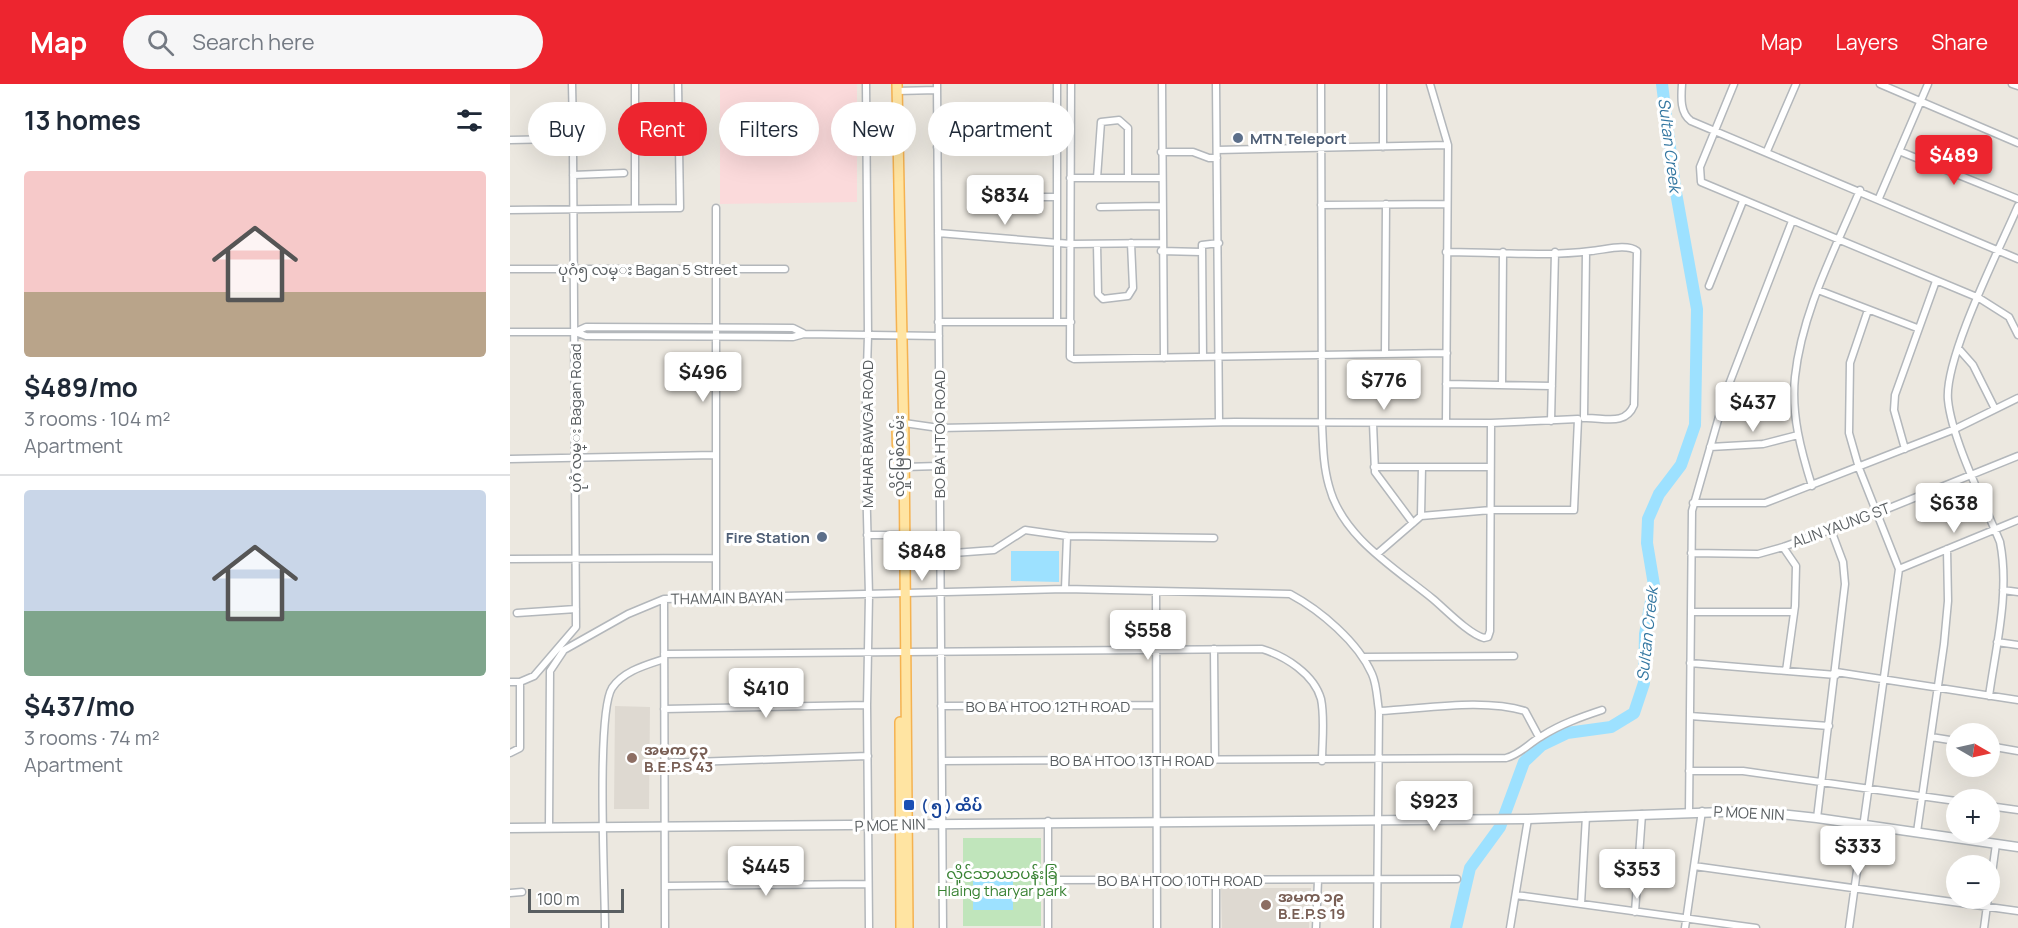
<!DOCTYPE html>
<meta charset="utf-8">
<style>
:root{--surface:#fff;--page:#f6f6f7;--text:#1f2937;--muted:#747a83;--line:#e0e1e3;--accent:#ed252f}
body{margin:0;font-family:Manrope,"Noto Sans Myanmar",sans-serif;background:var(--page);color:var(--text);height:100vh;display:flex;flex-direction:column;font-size:22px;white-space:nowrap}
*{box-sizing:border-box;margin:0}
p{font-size:20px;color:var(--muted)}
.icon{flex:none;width:33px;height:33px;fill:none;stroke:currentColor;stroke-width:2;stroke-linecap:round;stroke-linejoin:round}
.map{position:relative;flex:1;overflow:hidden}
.drawer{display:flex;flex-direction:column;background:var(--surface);width:510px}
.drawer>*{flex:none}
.banner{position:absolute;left:18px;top:18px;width:570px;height:54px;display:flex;gap:12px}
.needle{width:39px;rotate:99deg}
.buttons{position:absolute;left:1436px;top:639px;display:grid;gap:12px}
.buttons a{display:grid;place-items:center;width:54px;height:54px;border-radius:50%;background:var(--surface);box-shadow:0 6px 24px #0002;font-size:30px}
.scale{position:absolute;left:18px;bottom:15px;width:96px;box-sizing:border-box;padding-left:6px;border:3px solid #595e61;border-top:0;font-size:16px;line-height:21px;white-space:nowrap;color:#595e61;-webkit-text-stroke:4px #fff;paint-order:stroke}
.price{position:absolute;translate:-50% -51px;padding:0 14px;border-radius:6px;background:#fff;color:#222;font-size:20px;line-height:39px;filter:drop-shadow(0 2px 3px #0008)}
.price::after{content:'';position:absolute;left:50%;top:36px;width:18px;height:14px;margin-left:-9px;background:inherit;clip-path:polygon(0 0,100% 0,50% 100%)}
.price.current{background:var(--accent);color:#fff}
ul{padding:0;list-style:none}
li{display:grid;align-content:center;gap:12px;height:318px;padding:0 24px}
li+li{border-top:2px solid var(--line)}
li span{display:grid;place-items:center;height:186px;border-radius:6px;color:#555}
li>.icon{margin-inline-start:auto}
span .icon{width:108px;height:108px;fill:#fffc;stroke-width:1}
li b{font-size:26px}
h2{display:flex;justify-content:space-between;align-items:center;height:72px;padding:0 24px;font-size:26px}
.tag{padding:0 21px;border-radius:27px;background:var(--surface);box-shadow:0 6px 24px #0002;font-size:21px;line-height:54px}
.tag.current{background:var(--accent);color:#fff}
header{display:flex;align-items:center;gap:36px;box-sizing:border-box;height:84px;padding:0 30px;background:var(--accent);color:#fff}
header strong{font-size:28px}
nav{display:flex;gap:33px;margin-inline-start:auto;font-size:21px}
.search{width:420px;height:54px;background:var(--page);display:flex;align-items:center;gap:15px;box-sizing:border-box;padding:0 21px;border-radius:33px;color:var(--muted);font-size:22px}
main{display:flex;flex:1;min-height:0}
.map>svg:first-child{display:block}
</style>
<header>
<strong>Map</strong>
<div class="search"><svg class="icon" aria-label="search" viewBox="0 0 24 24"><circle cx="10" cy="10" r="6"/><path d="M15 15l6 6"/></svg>Search here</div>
<nav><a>Map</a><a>Layers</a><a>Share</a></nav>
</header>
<main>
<section class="drawer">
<h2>13 homes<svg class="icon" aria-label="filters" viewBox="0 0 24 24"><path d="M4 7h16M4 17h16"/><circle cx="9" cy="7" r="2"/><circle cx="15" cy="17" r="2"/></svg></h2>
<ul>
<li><span style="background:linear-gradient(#f6c9c9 65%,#b9a48a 0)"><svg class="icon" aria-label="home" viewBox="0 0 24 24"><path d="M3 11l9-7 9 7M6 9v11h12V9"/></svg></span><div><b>$489/mo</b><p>3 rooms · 104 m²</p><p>Apartment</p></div></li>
<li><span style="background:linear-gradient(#c9d6e8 65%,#7fa58c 0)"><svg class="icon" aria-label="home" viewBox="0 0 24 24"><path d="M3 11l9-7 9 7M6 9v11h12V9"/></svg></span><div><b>$437/mo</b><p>3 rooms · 74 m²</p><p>Apartment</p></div></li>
</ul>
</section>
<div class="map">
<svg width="1508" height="844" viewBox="0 0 1508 844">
<rect width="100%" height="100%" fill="#ece8e0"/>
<path fill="#ded9d1" d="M105,622L140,623L139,725H104Z
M711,804H801L799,844H712Z"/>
<path fill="#fbdadb" d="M210,0H347V118L210,120Z"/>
<path fill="#c0e5bb" d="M453,754H531V842H453Z"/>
<path fill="#9de1ff" d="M501,467H549V498L501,497Z
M463,794L503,795V826H463Z"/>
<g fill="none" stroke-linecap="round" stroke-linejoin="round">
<path stroke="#9de1ff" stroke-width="12" d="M946,844L960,784L990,743L1014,678L1032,661L1057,649L1101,643L1124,629L1134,599L1135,550L1144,501L1137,459L1138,435L1149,410L1171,381L1185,341L1187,225L1165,103L1152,0"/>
<g stroke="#b3b7bb" stroke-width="9">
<path id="street" d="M62,0L63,46
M125,0V123
M356,0L358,251L355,353L359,511L357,621L359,844
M427,0L433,844
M547,0V238
M561,0L560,273L564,275L937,269
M652,0L654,274
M706,0L709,338
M811,0L812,339C813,360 813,381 819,402C832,453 885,484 923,515C936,526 959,550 974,554L978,553L980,547L981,339
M873,0V63
M920,0L938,61L936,339
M1172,0C1171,14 1170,29 1181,37L1508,175
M1224,0L1190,83L1191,98L1469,214L1499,233L1508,251
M1370,0L1508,59
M1502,0L1508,2
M387,7L427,6
M52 55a9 9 0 1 1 18 0a9 9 0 1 1-18 0Z
M0,56L51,55
M427,63L547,67
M707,66L938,61
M1257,67L1286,0
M1389,67L1508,115
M651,68H683L699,74H707
M63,91L114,89
M560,94H651
M587,94L591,38L609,36L618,44V94
M511,113H546
M1369,114L1418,0
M811,121L937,120
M590,123L651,122
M206,124V515
M0,126L170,124L168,0
M428,149L561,160L651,159
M587,160L588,210L593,215L618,212L623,204L621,159
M651,167L691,168
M936,168C984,168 1034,173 1081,167C1094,166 1117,159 1127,167L1124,321C1115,343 1093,333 1074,334L1076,168
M0,185H275
M1199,202L1233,117
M1308,206L1407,244
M428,238H561
M0,248H65L76,252L283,253L294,250L429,252
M65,248L76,243L283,244L293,249
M1448,264L1463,281L1485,325
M875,270L876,120
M693,273L692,161L709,159
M936,300L1042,302
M992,301L993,168
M1041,337L1045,168
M387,338L429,344L725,338L981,339L1068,335L1064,426H981L911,432L867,470
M863,339L865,388L903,439
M1200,363L1253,360L1288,351
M1395,365L1384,326L1385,311L1426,197
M0,375L205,371
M394,383L429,382
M864,383H980
M1302,402C1291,367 1281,330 1285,293C1292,227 1325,166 1350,106
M1183,419H1255L1445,345L1508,314
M911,432L912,383
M357,451H388
M1273,463L1286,482L1285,522L1276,587
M1181,469L1248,470L1273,463L1367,429L1508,372
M430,470L484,466L515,446L557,452
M0,475L206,474
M388,481L430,480
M1389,485L1508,436
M555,505L557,452L704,454
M1493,506L1508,508
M646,507L647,844
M154,515L155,844
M1181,528H1284
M7,529L66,525
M1487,558L1508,561
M704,565L705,676
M154,570L752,565C775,572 804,590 811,615C815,634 812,658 812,677
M853,573L1004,572
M1180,579L1326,591
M1326,588L1508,616
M0,598H10L24,592L66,543L63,65
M1479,612C1486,562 1500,508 1490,458C1474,419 1442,356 1438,316C1434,274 1490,164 1508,122
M431,622L646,621
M154,625L357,621
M869,627C914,625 972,614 1015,627L1029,653
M1180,632L1319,642
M1421,653L1446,657
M1479,662L1508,667
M0,669L10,664V598
M432,677L996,674C1011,670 1019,659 1032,652C1051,640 1071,633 1092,626
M155,679L358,672
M1179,687H1233L1446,717
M1479,722L1508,726
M1179,728L1182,427L1216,308L1282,137
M1307,734L1335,500L1333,478L1321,446
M538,737V844
M39,743L40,587L54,566L118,530L154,515L555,505L780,510C810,526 848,558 862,590C867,601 867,615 869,627L867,844
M1407,748L1434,560L1438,517L1437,465
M1184,782L1508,827
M538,796L947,795
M706,796V844
M155,802L358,800
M0,809L12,808
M1006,811L1246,844
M1479,811L1486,760
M1071,820L1076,732
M1125,828L1132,730
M95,844C95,803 86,630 102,604C113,587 136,581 154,575
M806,844L808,796
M1000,844L1018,735
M1175,844L1192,727
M1339,844L1389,485L1349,384L1339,349L1340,279L1358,226
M1474,844L1478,814"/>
</g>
<g stroke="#b2b7bb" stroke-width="11">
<path id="secondary" d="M0,744L1018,735L1242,727L1307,734L1508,763"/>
</g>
<g stroke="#f5b250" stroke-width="12">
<path id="primary" d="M387,0L394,357L398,844
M387,344L388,384
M390,638L391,844"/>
</g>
<use href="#street" stroke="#fff" stroke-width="6"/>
<use href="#secondary" stroke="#fff" stroke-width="8"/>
<use href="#primary" stroke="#ffe4a2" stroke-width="9"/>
</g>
<g fill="#5c6f8a" stroke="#fff" stroke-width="2">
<circle cx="728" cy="54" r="6"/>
<circle cx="312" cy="453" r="6"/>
</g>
<g fill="#8d6e63" stroke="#fff" stroke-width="2">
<circle cx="122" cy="674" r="6"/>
<circle cx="756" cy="821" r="6"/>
</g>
<rect fill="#1a4fb4" stroke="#fff" stroke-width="2" x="393" y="715" width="12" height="12" rx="3"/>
<g text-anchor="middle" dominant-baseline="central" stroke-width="6" stroke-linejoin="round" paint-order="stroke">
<g font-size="15" font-weight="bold" fill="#4e5e75" stroke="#fff" text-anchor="start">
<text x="740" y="54">MTN Teleport</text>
<text x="300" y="453" text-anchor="end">Fire Station</text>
</g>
<g font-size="15" fill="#595e61" stroke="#fff">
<text x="138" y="185">ပုဂံ၅ လမ္း Bagan 5 Street</text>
<text transform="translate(65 334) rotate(-90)">ပုဂံ လမ္း Bagan Road</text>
<text transform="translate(357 350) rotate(-90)">MAHAR BAWGA ROAD</text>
<text transform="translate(429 350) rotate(-90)">BO BA HTOO ROAD</text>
<text transform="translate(388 372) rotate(-90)">လှိုင်မြစ်လမ်း</text>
<text transform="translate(1331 441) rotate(-20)">ALIN YAUNG ST</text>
<text transform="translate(217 514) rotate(-1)">THAMAIN BAYAN</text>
<text x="538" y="622">BO BA HTOO 12TH ROAD</text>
<text x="622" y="676">BO BA HTOO 13TH ROAD</text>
<text transform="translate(1239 729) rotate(3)">P MOE NIN</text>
<text transform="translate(380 741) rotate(-2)">P MOE NIN</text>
<text x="670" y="796">BO BA HTOO 10TH ROAD</text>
</g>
<g font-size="15" font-weight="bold" fill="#785e54" stroke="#fff" text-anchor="start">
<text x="134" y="665">အမက ၄၃<tspan x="134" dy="17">B.E.P.S 43</tspan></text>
<text x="768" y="812">အမက ၁၉<tspan x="768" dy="17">B.E.P.S 19</tspan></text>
</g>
<g font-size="15" font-weight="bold" fill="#164399" stroke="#fff" text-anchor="start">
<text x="411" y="721">( ၅ ) ထိပ်</text>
</g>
<g font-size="15" fill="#378131" stroke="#fff">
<text x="492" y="789">လှိုင်သာယာပန်းခြံ<tspan x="492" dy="17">Hlaing tharyar park</tspan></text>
</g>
<g font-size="16" font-style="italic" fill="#3477a1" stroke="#fff">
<text transform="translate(1160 61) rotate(83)">Sultan Creek</text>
<text transform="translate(1137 550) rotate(-84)">Sultan Creek</text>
</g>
</g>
</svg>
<div class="buttons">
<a><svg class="needle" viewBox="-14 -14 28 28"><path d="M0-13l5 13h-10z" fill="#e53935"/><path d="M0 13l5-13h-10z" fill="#747a83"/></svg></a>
<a>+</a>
<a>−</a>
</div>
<div class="scale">100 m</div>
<b class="price current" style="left:1444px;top:102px">$489</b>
<b class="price" style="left:495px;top:142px">$834</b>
<b class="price" style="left:193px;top:319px">$496</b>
<b class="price" style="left:874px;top:327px">$776</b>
<b class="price" style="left:1243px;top:349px">$437</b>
<b class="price" style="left:1444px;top:450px">$638</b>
<b class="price" style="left:412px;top:498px">$848</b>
<b class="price" style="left:638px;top:577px">$558</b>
<b class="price" style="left:256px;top:635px">$410</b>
<b class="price" style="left:924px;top:748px">$923</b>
<b class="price" style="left:1348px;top:793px">$333</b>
<b class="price" style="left:256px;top:813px">$445</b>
<b class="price" style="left:1127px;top:816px">$353</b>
<div class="banner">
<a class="tag">Buy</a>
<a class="tag current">Rent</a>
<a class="tag">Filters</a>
<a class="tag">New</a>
<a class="tag">Apartment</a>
</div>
</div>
</main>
